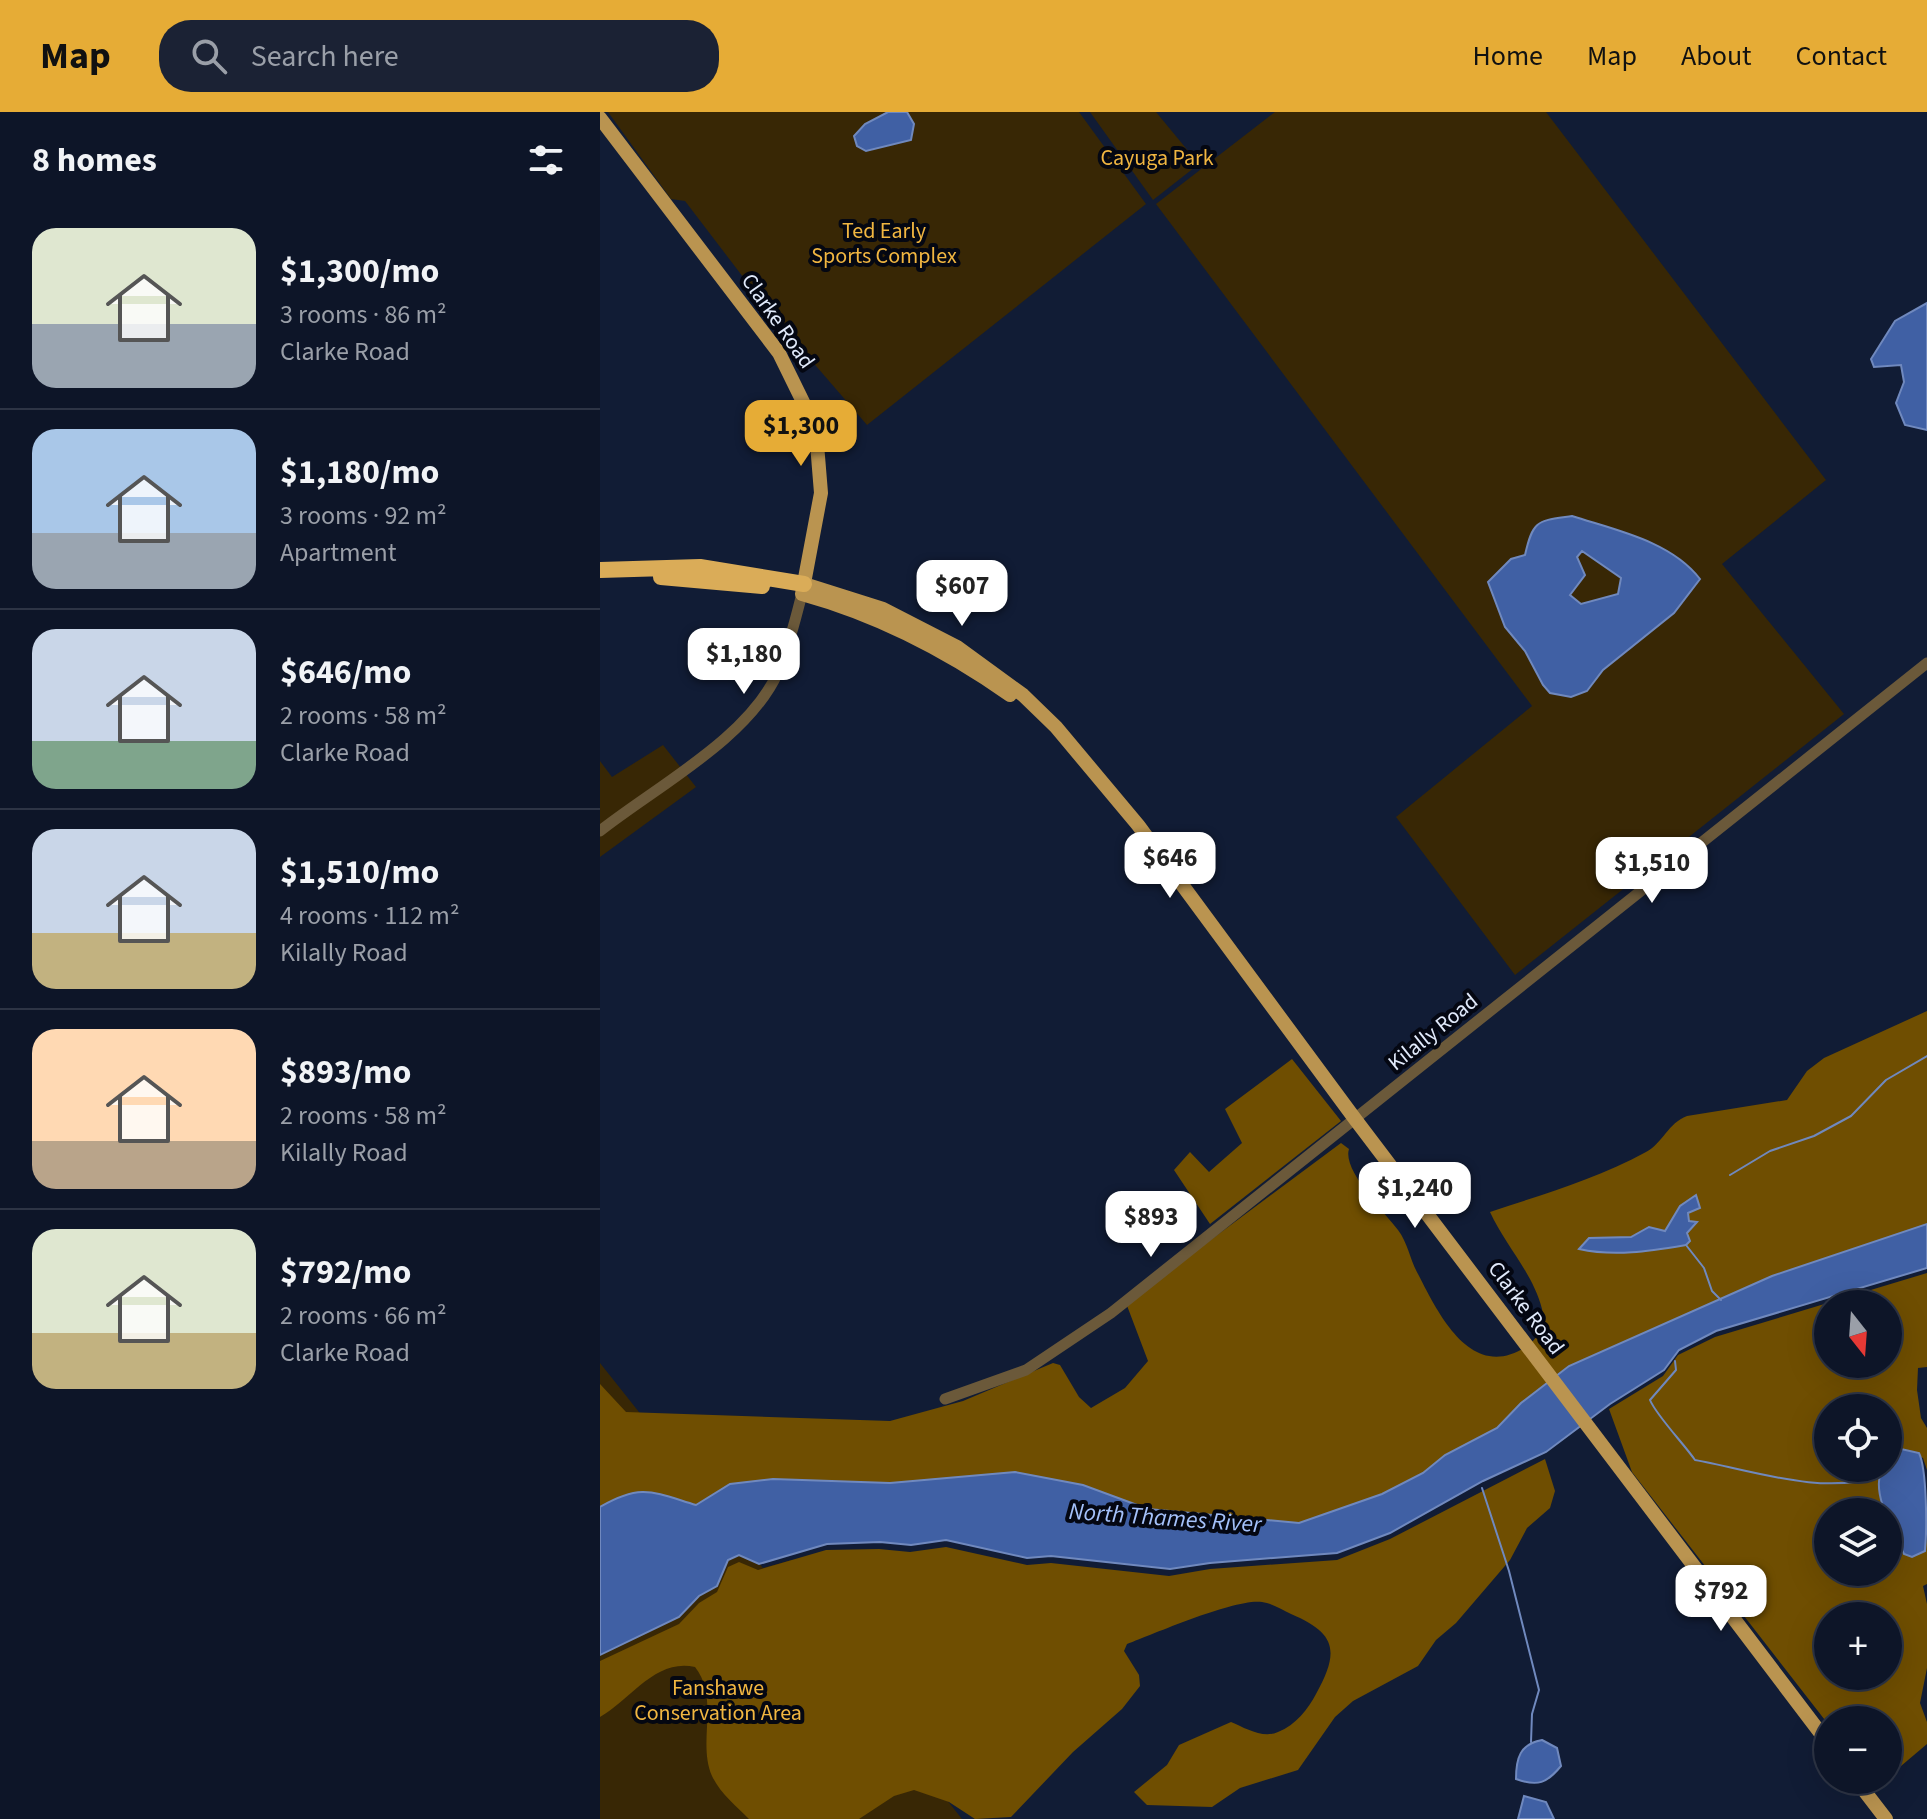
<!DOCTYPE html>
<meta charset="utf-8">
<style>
:root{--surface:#0d1528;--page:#1b2234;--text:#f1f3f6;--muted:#9a9fa8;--line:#2d3445;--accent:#e6ac36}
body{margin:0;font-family:"Source Sans 3",sans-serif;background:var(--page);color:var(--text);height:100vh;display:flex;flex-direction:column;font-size:30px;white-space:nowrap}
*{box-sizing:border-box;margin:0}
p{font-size:26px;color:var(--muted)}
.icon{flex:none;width:44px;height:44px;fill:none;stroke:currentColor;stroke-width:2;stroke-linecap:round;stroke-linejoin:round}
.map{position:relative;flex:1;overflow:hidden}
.drawer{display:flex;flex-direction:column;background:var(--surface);width:600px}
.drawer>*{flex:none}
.needle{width:52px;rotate:163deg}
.tools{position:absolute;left:1214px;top:1178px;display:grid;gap:16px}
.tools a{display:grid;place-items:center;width:88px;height:88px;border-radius:50%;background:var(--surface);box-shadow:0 8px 32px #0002,0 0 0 2px var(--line);font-size:40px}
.price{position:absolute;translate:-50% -68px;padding:0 18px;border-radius:16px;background:#fff;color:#222;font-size:26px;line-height:52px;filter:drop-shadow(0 2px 4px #0008)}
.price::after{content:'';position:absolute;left:50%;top:48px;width:24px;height:18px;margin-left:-12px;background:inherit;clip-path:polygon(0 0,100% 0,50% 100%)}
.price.on{background:var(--accent);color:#111}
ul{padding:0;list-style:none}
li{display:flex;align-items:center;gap:24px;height:200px;padding:0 32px}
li+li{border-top:2px solid var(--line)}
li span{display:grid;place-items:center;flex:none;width:224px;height:160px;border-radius:24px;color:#555}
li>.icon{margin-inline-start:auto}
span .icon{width:96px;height:96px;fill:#fffc;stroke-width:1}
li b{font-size:34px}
h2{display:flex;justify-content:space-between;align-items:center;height:96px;padding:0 32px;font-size:34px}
header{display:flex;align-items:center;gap:48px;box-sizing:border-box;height:112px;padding:0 40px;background:var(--accent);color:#111}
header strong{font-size:38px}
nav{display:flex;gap:44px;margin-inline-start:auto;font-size:28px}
.search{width:560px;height:72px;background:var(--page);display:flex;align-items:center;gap:20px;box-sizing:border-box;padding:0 28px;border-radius:32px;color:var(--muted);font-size:30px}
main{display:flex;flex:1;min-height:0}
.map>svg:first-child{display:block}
</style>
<header>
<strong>Map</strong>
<div class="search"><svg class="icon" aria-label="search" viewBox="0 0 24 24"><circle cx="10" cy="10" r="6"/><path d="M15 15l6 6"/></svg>Search here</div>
<nav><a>Home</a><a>Map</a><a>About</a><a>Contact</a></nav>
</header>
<main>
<section class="drawer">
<h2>8 homes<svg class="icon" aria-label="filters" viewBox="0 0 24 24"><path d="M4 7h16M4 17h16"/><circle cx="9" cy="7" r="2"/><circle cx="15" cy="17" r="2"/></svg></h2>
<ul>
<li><span style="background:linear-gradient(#dfe7d0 60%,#9aa5b1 0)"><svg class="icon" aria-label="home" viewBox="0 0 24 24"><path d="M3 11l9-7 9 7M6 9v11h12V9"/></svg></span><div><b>$1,300/mo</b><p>3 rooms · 86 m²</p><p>Clarke Road</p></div></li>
<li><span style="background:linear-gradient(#a9c7e8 65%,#9aa5b1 0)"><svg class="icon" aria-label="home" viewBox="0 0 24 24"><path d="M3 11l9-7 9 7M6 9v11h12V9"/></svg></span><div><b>$1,180/mo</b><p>3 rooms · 92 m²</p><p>Apartment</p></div></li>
<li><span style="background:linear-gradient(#c9d6e8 70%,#7fa58c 0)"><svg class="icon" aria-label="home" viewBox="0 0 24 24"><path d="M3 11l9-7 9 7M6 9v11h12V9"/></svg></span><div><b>$646/mo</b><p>2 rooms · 58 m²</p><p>Clarke Road</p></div></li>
<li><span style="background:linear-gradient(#c9d6e8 65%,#c2b280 0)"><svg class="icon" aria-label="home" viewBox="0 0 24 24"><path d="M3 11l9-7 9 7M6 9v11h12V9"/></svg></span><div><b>$1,510/mo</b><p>4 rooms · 112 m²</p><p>Kilally Road</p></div></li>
<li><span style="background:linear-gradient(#ffd9b3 70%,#b9a48a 0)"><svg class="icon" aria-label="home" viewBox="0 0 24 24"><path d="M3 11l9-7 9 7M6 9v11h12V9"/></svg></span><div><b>$893/mo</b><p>2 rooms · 58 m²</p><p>Kilally Road</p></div></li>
<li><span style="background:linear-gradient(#dfe7d0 65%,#c2b280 0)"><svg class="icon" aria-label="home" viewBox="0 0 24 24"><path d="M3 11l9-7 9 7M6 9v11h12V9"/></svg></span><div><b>$792/mo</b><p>2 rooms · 66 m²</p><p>Clarke Road</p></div></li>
</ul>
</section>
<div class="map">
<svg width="1327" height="1707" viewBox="0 0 1327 1707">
<rect width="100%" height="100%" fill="#111c35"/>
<path fill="#382705" d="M8,0H479L546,92L267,313L172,203L85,89L71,87Z
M490,0H556L599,52L553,88Z
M675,0H946L1226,368L1122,452L1244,602L915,863L796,705L932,594L556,92Z
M63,633L96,675L0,745V649L12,665Z
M0,1251L163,1456L192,1448L210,1449L184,1483L362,1707H0Z"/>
<path fill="#6f4e01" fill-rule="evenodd" d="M1327,899V1117L896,1321L780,1387L698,1415L95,1398L0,1399V1272L26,1300L290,1309L363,1289L453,1251L460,1253L479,1285L491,1296L525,1276L548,1249L526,1191L741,1031L749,1037C742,1058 785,1101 798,1118C808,1131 810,1148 818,1162C839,1203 872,1271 927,1234C939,1226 945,1211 942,1197C933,1161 905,1133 890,1100C944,1082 996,1067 1046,1040C1063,1031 1068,1011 1087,1004L1187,988L1207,959L1224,946Z
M692,947L741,1009L610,1112L574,1058L590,1040L609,1060L642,1031L625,997Z
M1327,1161V1255L1318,1256L1317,1278L1321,1306L1327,1316V1358L1323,1346L1301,1337L1288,1353V1296H1228V1356H1284L1281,1359L1280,1388L1285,1400H1228V1460H1288V1406L1305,1442L1325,1439L1327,1426V1472L1323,1474L1327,1492V1556L1320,1591L1327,1610V1632L1288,1665V1608H1228V1612L1032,1360L1009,1297L1063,1264L1078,1243L1115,1225ZM1228,1192H1288V1252H1228ZM1228,1504H1288V1564H1228Z
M945,1347L955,1379L950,1396L927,1416L910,1448L856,1511L836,1528L818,1554L753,1589L735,1605L698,1658L640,1676L612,1695L547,1693L534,1680L567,1653L579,1633L631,1610C645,1616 663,1627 678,1620C696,1613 708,1597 716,1582C740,1539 736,1521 691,1502C682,1498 671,1491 662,1490C636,1486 556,1521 527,1532L524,1539L539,1563L540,1574L522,1597L473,1640L411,1705L375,1707L349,1690L314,1678L294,1684L259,1707H149C136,1694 120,1681 112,1664C97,1630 120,1587 95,1555C56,1546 31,1587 0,1605V1549L79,1512L99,1491L117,1480L128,1455L139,1450L158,1458L226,1438L279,1437L310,1440L346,1435L427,1453L451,1451L569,1464L610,1457L737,1448L790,1427Z"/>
<path fill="#4060a4" stroke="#7089be" stroke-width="2" fill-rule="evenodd" d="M288,0H307L314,12L311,28L266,39L257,34L254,24L265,12Z
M1327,191V318L1305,313L1296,291L1304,270L1301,253L1274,255L1271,247L1295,209Z
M972,404C1015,418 1071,429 1100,467L1074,501L1003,558L987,579L971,585L950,581L943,573L925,539L905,515L888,470L911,447L925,443C933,407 938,409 972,404ZM982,439L1021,466L1018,482L981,492L970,483L985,463L977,445Z
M1096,1083L1100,1096L1088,1101L1089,1109L1097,1110L1087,1121L1090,1129L1086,1133C1050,1139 1015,1145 979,1137L989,1126L1031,1125L1049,1115L1065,1119L1080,1094Z
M1327,1112V1156L1116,1219L1079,1238L1064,1258L1010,1292L946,1340L883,1369L790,1421L737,1441L610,1451L570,1457L451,1444L427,1446L346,1428L311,1433L280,1430L227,1432L159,1452L139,1443L128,1448L117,1474L99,1484L79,1505L0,1543V1395C41,1371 53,1380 96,1393L130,1372L173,1367L290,1371L415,1360L483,1373L548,1397L699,1411L782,1382L823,1361L845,1343L897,1316L921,1291L969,1254L1172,1164Z
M1301,1337L1319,1341C1327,1358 1327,1417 1325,1439L1312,1445L1304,1442C1293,1418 1272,1383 1281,1359L1288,1356Z
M942,1628L957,1636L961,1654C947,1671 938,1675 916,1667C916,1646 920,1632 942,1628Z
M924,1684L946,1690L954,1707H918Z"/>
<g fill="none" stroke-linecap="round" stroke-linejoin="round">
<path stroke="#7089be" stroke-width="2" d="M1130,1063L1170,1039L1214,1024L1251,1004L1286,968L1327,944
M1086,1133L1104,1156L1112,1179L1121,1188
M1075,1249L1076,1258L1050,1288C1056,1303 1084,1332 1095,1348C1151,1358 1223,1384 1279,1364
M882,1376L909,1459L939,1578L932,1602L931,1630"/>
<path stroke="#6b593a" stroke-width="11" d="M0,719C57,674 149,626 178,560C189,535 195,508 202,482
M345,1287L426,1258L511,1201L1327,551"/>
<path stroke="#ba9450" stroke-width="14" d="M0,6L179,241L206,296L217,332L221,381L202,482C278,503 346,538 410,583
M204,472L283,497L357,535L423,583L456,615L538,713L755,1007L1228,1631
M1256,1668L1286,1707"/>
<path stroke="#daac58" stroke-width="16" d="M0,458L100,455L204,472
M61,465L162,474"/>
</g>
<g text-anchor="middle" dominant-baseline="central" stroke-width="8" stroke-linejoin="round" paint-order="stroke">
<g font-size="22" fill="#f1b641" stroke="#040712">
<text x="557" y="46">Cayuga Park</text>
<text x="284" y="119">Ted Early<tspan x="284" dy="25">Sports Complex</tspan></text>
<text x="118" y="1576">Fanshawe<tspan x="118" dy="25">Conservation Area</tspan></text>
</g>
<g font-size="22" fill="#e1eafb" stroke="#040712">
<text transform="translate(178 209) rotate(55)">Clarke Road</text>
<text transform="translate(833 920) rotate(-39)">Kilally Road</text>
<text transform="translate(926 1196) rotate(53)">Clarke Road</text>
</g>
<g font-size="24" font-style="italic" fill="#a4c1fa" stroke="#040712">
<text transform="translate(565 1406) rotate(4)">North Thames River</text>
</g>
</g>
</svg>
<div class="tools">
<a><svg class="needle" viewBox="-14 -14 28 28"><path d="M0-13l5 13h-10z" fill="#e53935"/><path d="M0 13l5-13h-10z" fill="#9a9fa8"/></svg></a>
<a><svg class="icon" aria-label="locate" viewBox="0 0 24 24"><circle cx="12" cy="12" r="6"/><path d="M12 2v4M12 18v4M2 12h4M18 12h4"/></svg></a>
<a><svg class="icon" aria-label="layers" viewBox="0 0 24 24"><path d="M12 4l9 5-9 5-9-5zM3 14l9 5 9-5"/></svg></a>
<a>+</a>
<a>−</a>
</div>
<b class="price on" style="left:201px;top:356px">$1,300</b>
<b class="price" style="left:362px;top:516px">$607</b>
<b class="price" style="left:144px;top:584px">$1,180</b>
<b class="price" style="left:570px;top:788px">$646</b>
<b class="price" style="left:1052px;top:793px">$1,510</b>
<b class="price" style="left:815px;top:1118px">$1,240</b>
<b class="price" style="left:551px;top:1147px">$893</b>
<b class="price" style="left:1121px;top:1521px">$792</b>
</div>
</main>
